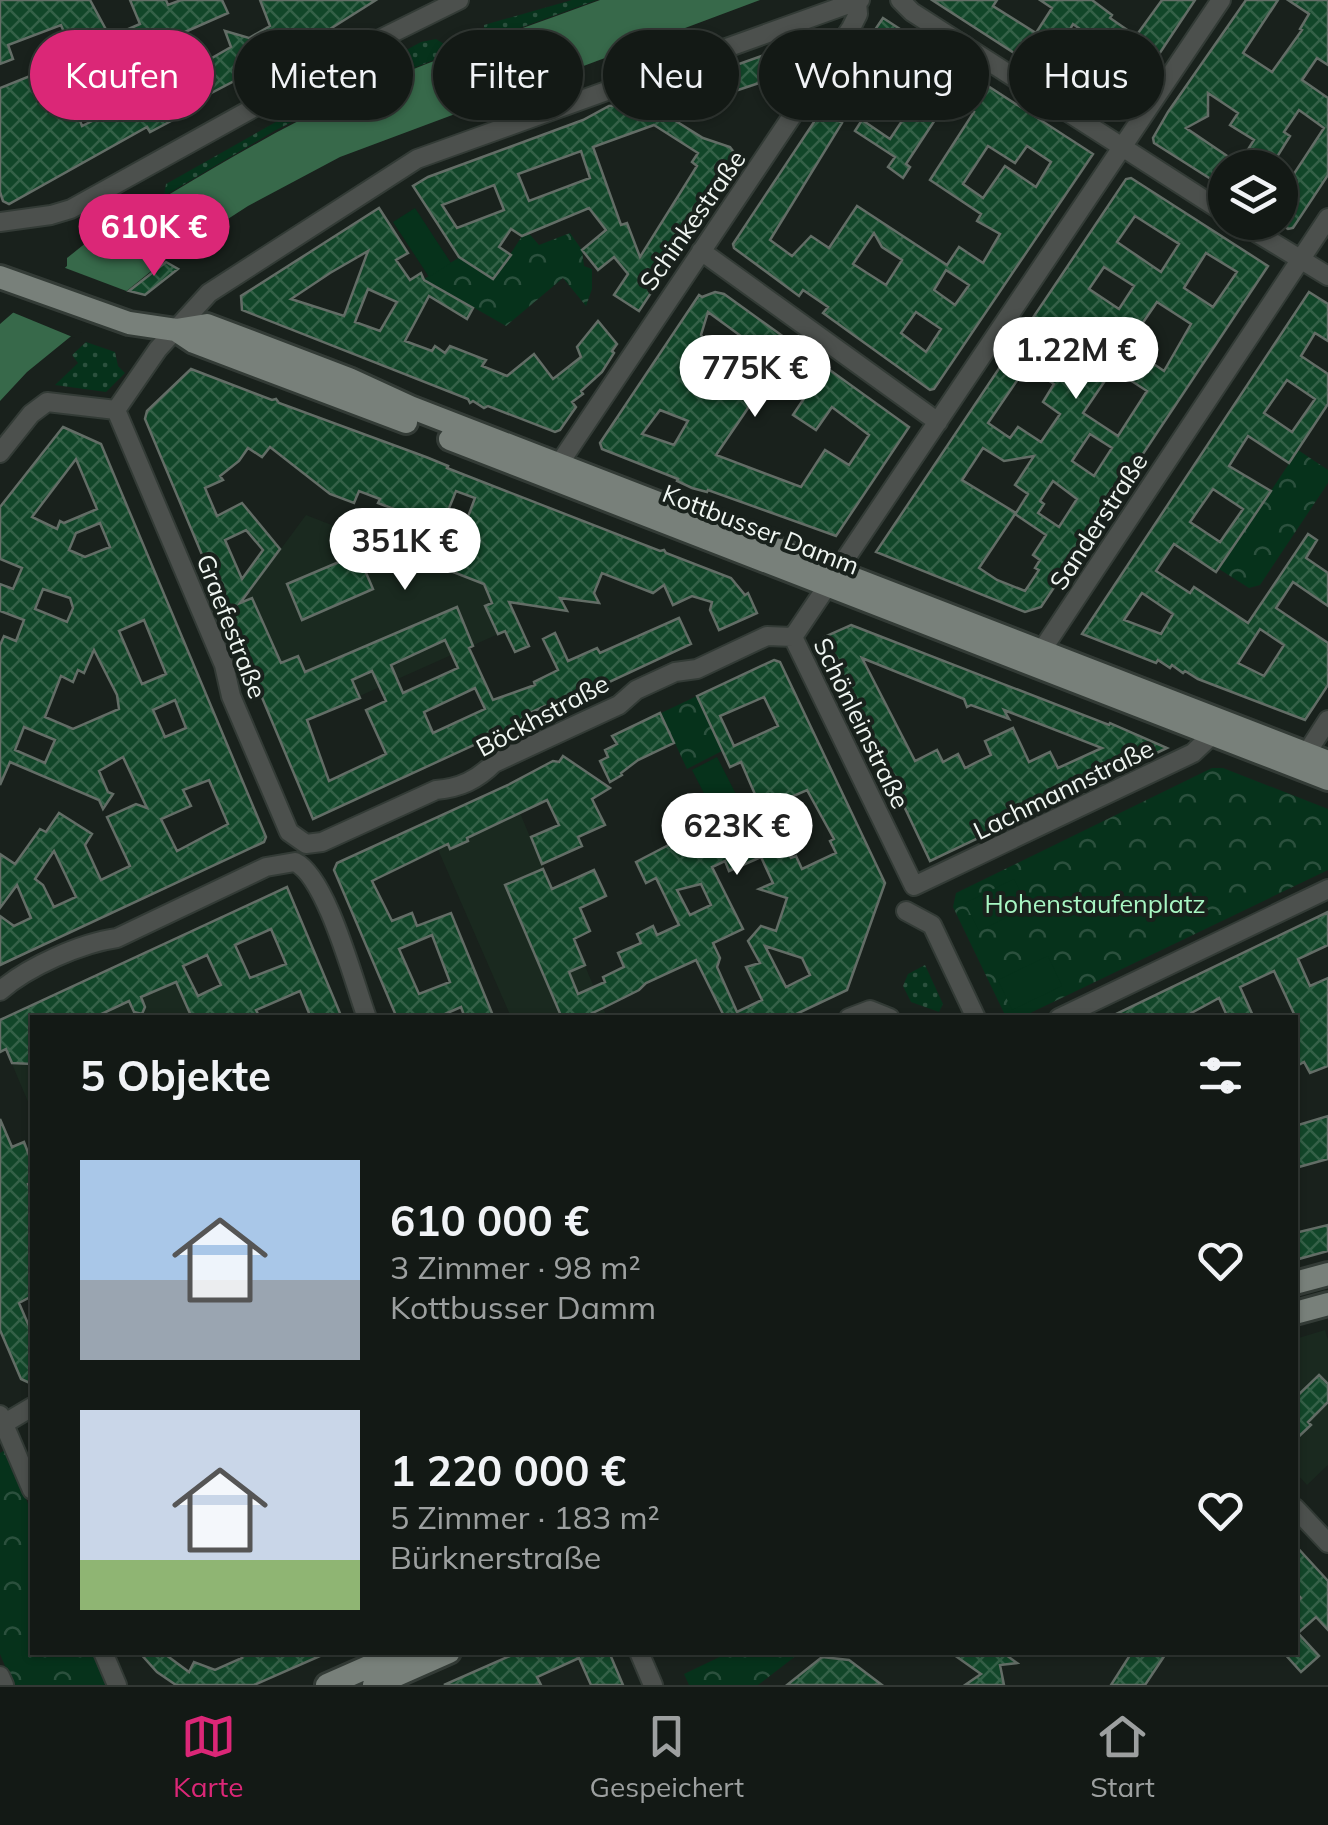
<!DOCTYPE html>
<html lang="de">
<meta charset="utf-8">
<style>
:root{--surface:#131915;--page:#202622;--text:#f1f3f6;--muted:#9da0a0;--line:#323834;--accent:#db2777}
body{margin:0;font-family:Mulish,sans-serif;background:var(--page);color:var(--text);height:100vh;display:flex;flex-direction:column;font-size:38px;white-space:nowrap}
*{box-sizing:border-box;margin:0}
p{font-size:32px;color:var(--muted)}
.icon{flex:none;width:55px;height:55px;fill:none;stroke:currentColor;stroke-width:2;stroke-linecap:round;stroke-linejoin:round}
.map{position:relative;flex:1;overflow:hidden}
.sheet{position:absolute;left:30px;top:1015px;width:1268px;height:640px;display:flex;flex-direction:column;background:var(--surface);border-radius:0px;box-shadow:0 2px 8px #0004,0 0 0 2px var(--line)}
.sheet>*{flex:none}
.top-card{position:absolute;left:30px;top:30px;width:1270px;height:90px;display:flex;gap:20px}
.fabs{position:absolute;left:1208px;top:150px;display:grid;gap:20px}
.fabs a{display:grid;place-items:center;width:90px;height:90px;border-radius:50%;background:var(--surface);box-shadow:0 2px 8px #0004,0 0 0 2px var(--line);font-size:50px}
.price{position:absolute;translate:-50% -85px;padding:0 22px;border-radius:35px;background:#fff;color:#222;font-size:32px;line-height:65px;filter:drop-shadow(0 2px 5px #0008)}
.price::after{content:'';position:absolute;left:50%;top:60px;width:30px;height:22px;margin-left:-15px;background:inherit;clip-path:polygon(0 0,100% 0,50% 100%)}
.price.selected{background:var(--accent);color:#fff}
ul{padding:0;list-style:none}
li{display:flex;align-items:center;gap:30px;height:250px;padding:0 50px}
li span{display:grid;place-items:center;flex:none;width:280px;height:200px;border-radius:0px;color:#555}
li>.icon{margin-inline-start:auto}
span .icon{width:120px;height:120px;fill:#fffc;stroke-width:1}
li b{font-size:42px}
h2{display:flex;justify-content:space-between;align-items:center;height:120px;padding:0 50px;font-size:42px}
.tag{padding:0 35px;border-radius:45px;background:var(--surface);box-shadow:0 2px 8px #0004,0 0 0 2px var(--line);font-size:35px;line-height:90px}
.tag.selected{background:var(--accent);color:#fff}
.tabs{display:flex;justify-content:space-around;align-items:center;height:140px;border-top:2px solid var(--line);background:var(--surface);font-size:28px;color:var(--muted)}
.tabs a{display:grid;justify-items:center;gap:5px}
.tabs .selected{color:var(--accent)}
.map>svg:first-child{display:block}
</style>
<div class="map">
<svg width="1328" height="1685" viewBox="0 0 1328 1685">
<defs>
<pattern id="grass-dots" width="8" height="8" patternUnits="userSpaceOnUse" patternTransform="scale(2.5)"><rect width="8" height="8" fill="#06321b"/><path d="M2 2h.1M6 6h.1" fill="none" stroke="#2b503d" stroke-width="1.8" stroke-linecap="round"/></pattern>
<pattern id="park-crowns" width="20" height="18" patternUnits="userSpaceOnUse" patternTransform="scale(2.5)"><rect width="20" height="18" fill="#06321b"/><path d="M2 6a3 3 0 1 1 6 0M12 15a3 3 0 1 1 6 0" fill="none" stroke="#2b503d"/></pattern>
<pattern id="building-cross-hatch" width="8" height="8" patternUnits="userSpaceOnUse" patternTransform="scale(2.5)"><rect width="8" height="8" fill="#124629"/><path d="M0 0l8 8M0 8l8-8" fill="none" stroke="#356148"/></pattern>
</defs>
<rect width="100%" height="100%" fill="#19211c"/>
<path fill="#1a291f" d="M306,515L484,584L505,631L277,733L229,619Z
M508,784L550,885L607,1017H511L426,822Z
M172,940L207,1017L32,1018V1111L0,1036V1020Z
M1325,1330L1328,1340V1465L1307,1485L1295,1472V1339Z"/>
<path fill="url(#grass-dots)" d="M572,0H597L456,51L342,97L276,130L164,196L166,184L329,92L332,96L366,77L364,73L421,42L436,39L444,44L484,29V25Z
M86,342L115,352L118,366L125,373L106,392L55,385L78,363L72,355Z
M925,965L943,1004L939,1012L911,1002L903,986L908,974Z"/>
<path fill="url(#park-crowns)" d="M526,230L539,245L570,233L582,250L584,266L592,269V289L586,306L563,278L506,326L424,279L460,257L494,279Z
M1298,450L1328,470V483L1260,585L1249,588L1219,569Z
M697,696L722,751L687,769L661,713Z
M1212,768H1223L1328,809V870L1024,1016L1005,1015L953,907L956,893Z
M5,1450L32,1513V1652L93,1653L107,1685H13L0,1654V1453Z
M796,1652L797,1655L758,1685H689L684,1674L728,1653Z"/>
<path fill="#06321b" d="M415,208L451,263L429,277L393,222Z
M717,757L739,800L714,813L692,770Z
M1014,879L1028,907L979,931L965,903Z
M1048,956L1062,986L1012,1010L998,980Z"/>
<path fill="#37694a" d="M600,0H760L340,157L248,206L166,259L27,372L0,401V324L67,266V258L87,242C173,194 254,140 345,98C428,61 515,31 600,0Z"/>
<path fill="#19211c" d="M60,266L129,292L75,338L7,310Z"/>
<path fill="url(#building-cross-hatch)" stroke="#636d66" stroke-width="2.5" fill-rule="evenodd" d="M0,0H90L110,37L140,24L130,0H166L168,5L181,0H222L228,13L178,35L180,41L104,73L119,108L179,76L176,63L187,57L189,62L201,54L210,59L231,47L225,31L249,38L270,26L260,0H376L311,41L175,112L178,117L173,120L150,132L147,127L9,204L3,201L0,192V88L75,58L61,25L8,45L13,59L0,64ZM92,80L108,113L82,126L68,90Z
M932,0H997L993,6L1036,33L1052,8L1040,0H1092L1112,15L1110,18L1136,36L1162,0H1195L1118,116H1112ZM1073,24L1122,59L1108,81L1059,48Z
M1246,0H1278L1243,53L1272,72L1302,30L1300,29L1309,14L1288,0H1328V65L1317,58L1302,80L1328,98V175L1293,228L1288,229L1280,224V195L1324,128L1299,110L1284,132L1290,136L1270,168H1225V188L1154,143L1153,138L1168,112ZM1208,93L1238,113L1230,125L1254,140L1239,164L1186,128L1208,116Z
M883,18L1093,154L934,389L930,390L823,313L828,307L803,290L799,296L734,248L733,244L822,110L842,123L770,240L792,256L811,236L829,248L857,206L947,265L959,247L983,263L1000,234L977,221L981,214L930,180L974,112L950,97L906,164L910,167L903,178L888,167L895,157L855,131L862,120L890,139L910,109L879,89L878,86L884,77L856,58ZM988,146L1015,163L1027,146L1051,162L1036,187L1005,166L983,198L963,184ZM874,233L882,247L902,260L886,285L853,264ZM946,270L969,285L955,305L934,290ZM916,312L941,329L926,352L901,333Z
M801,42L812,49L798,70L732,92L723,97L710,117L698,108L671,118L703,138L730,147L739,159L639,311L614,295L628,274L614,257L598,270L582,250L606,230L589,208L522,236L511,229L499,247L511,255L493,279L459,257L413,186L428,177L583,120L609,106L624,105ZM654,125L698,153L692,162L697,166L640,257L627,223L621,225L593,147ZM581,151L590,178L529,201L518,174ZM494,185L504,210L457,228L442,205Z
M1131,178L1268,266L1041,607L1025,612L876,552L1126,179ZM1135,216L1179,244L1161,272L1117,242ZM1206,253L1237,272L1213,307L1184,288ZM1104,267L1134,286L1119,309L1089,289ZM1157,302L1191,324L1164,371L1127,346ZM1064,324L1084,337L1080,343L1091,351L1072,380L1041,359ZM1027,366L1054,384L1043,402L1060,414L1041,442L1018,427L1010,438L988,423ZM1113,369L1147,391L1118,436L1083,413ZM1090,434L1112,448L1094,476L1072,461ZM983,448L1004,461L1034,456L1015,485L1028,494L1016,513L962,480ZM1053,481L1077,499L1059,527L1038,513L1044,504L1040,501ZM1015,514L1046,535L1033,555L1040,560L1035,568L1039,570L1025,591L997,580L979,568Z
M379,208L408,253L396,260L410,280L421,273L424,280L473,308L467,319L429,296L405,341L432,351L435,346L445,353L450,346L486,360L482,366L507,376L534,354L553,379L581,357L577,347L598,321L617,344L612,351L614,353L602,372L581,391L583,394L572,402L576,407L560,430L555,432L488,406L484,408L473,401L470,403L468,399L242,310L241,296ZM368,251L344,316L291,299L330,273ZM368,289L397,302L380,331L355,322Z
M166,262L178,269L145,295L129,291Z
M715,292L724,294L909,427L836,536L708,490L707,492L692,488L677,481L678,479L602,449L600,443L699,295L702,297ZM708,312L749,342L734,362L708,344L701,335ZM703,356L727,372L710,397L685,381ZM787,374L809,391L793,415L816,430L832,407L869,435L849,465L825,450L801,487L716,455L759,392L768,398ZM660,410L688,421L674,445L642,434Z
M1309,292L1328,304V341L1315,333L1301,356L1328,374V404L1289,463L1248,436L1229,466L1271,491L1216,572L1174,544L1156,571L1190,593L1194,587L1248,623L1308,534L1317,540L1306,558L1328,573V606L1293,582L1276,608L1328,643V685L1305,720L1198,679L1185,671L1183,673L1172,665L1170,668L1158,660L1156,663L1082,634ZM1287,380L1315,399L1292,432L1264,413ZM1213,489L1243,509L1220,542L1190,522ZM1142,593L1173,614L1161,634L1124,620ZM1260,629L1284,645L1264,676L1238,663Z
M191,369L272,400L276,399L279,403L426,457L448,466L447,468L660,551L664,550L666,553L731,578L745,595L748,593L757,613L719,630L710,610L712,602L692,596L673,605L664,585L653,593L602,573L594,593L599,603L560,598L567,611L509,602L529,646L515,652L505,631L498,634L485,606L492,603L484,584L448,570L475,498L456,491L427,562L417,558L430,523L378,503L380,499L359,491L354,503L330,494L270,447L262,457L248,448L239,461L220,476L223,480L205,488L217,516L242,503L280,549L240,603L252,598L281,663L298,656L305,672L457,607L473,646L469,648L493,700L535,685L534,682L558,670L543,639L555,633L568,661L597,648L600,653L679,618L691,644L547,711L545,706L523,716L526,721L313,819L145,419L147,411ZM246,530L263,550L242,579L225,540ZM445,640L458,668L403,693L391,665ZM372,671L386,701L366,710L386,754L329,781L307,720L360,698L352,680ZM475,688L485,709L433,733L424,712Z
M63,427L101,444L266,837L264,842L0,965V916L14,926L31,918L17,885L0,908V854L15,864L40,829L46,832L59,813L92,834L85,845L101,880L130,866L107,817L136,804L147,808L123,757L99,771L108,792L113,794L103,809L99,800L10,762L0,785V645L4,636L16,641L24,620L0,611V584L13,589L22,568L0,559V507ZM76,459L97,509L64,523L60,521L57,529L32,517ZM100,523L110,547L85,557L69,550L76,533ZM43,589L70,598L73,608L67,622L35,609ZM144,620L166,674L142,684L119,631ZM94,650L117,695L119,709L73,729L45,717L61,676L73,682L78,670L84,673ZM175,700L186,728L165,737L153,710ZM24,727L55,740L45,763L15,750ZM209,780L228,824L177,851L161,819L191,806L183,790ZM54,851L76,897L54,907L43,885L35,879Z
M358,554L373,589L302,620L287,584Z
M851,625L1109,725L1110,723L1167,748L930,861L824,637ZM862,658L964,699L967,707L971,705L1009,719L1004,710L1102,748L1058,768L1050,752L1029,762L1013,728L985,741L991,755L965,768L958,754L943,762L937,750L915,761Z
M774,660L780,662L885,883L847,990L788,1018H725L696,960L646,983L639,990L603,1008L582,1018H562L505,885L543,869L552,889L594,870L606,896L580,908L590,931L574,939L585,965L569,972L578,994L605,982L603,977L624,967L618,953L641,943L637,934L653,926L657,935L679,925L656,878L646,883L636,862L757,799L741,762L730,767L697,696ZM764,697L778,726L734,746L720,716ZM807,790L834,839L830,841L836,853L802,869L796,856L791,858L780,835L794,829L784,800ZM756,817L767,841L746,851L734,827ZM761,857L773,883L759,889L787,898L776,931L761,926L748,941L760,963L746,967L762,1000L737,1012L717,967L720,958L713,943L743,929L712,867L725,861L729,871ZM701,884L711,905L690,915L677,890ZM765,946L802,958L810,975L786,987Z
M660,713L674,743L638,760L621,773L622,775L610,782L600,761L608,757L605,750L617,744L612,736Z
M563,756L610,788L592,799L605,825L578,837L582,846L542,864L531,837L559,825L547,800L467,838L468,841L450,849L448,844L372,881L392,921L412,913L417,926L451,913L494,1018H465L461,1007L436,1018H397L334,870L337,863L508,785L553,761L559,762ZM432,935L450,982L419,994L399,949Z
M287,887L342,1018H311L300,991L256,1010L260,1018H192L176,982L141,997L145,1007L142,1014L134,1012L129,1001L93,1018H32V1064L12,1063L6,1049L0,1052V1020ZM271,929L286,964L250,978L235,945ZM207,955L221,985L198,996L183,966Z
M1328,912V945L1298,959L1310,986L1328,978V1066L1310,1073L1304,1062L1295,1067V1016L1274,971L1240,987L1254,1018H1228L1219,998L1182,1018H1108Z
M1328,1116V1159L1295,1168V1126Z
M0,1119L12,1147L24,1142L32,1163V1182L28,1184L32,1192V1296L19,1303L32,1333V1384L21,1379L0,1330Z
M1328,1225V1251L1295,1260V1233Z
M1319,1375L1328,1384V1402L1308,1422L1311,1425L1295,1440V1398Z
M1295,1545L1328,1581V1630L1316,1617L1298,1633L1319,1656L1301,1672L1283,1652H1295V1604L1301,1598L1295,1592Z
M139,1652H162L189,1672L194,1662L215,1670L242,1658L239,1652H329L254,1685H176L157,1672Z
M519,1652H609L623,1685H591L579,1658L537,1677L541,1685H444Z
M950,1652H1002L1017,1663L1000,1665L1004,1685H965L981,1674Z
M1132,1652H1167L1145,1685H1111Z
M822,1657L849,1660L882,1685H787Z"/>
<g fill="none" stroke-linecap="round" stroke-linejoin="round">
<g stroke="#333b36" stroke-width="22">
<path id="minor" d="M900,0L912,12L1225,213
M0,222L51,215L71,209L356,51L459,0
M1239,222L1328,276
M701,251L938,422
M116,410L224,665L231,696L289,832L306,844L322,842L436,790C460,788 477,780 494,763L619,705L636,690L675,672L697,669L767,636L793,637
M116,410L158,349L209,293L417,159L860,0
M0,453L31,414L47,402L116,410
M559,464L851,28L858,14L857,1
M793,637L1221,0
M793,637L914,886L1193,753L1212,735L1217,724
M1042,650L1328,218
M1306,754L1328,720
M906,911L932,925L976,1018
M0,991C27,967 81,943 117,938L266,867L295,862C327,877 354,983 367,1018
M849,1018L870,1010L890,1018
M1059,1018L1328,889
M0,1415L32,1490
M0,1426L32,1407
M1295,1508L1328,1543
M103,1652L117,1685
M639,1652L653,1685
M0,1676L4,1685"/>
</g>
<g stroke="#333b36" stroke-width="28">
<path id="major" d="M0,277L129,323L176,330L207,325L215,328L349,379L410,407L1328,762
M176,330L194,342L406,422
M450,439L1328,779
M1295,1283L1328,1274
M1295,1313L1328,1304
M327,1685L402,1652
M374,1685L449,1652"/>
</g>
<use href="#minor" stroke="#4c504d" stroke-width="18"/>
<use href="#major" stroke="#78807a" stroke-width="22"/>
</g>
<g text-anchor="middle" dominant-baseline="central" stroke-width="8" stroke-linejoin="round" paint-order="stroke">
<g font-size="25" fill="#f0f6f2" stroke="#19211c">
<text transform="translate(692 220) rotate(-55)">Schinkestraße</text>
<text transform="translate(1098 521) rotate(-57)">Sanderstraße</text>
<text transform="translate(761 529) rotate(21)">Kottbusser Damm</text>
<text transform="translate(232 626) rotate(69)">Graefestraße</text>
<text transform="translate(542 715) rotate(-28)">Böckhstraße</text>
<text transform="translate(862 723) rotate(64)">Schönleinstraße</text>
<text transform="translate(1063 789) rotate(-26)">Lachmannstraße</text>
</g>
<g font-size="25" fill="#a8f6c3" stroke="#19211c">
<text x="1095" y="903">Hohenstaufenplatz</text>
</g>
</g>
</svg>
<div class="fabs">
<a><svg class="icon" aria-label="layers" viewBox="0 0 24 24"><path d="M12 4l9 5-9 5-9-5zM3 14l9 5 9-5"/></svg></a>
</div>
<b class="price selected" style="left:154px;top:279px">610K €</b>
<b class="price" style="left:1076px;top:402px">1.22M €</b>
<b class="price" style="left:755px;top:420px">775K €</b>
<b class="price" style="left:405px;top:593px">351K €</b>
<b class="price" style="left:737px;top:878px">623K €</b>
<div class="top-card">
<a class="tag selected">Kaufen</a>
<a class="tag">Mieten</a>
<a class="tag">Filter</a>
<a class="tag">Neu</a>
<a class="tag">Wohnung</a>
<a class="tag">Haus</a>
</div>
<section class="sheet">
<h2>5 Objekte<svg class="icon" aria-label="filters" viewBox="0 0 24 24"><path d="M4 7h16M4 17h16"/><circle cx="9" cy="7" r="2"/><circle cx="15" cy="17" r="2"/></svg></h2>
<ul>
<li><span style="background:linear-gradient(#a9c7e8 60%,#9aa5b1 0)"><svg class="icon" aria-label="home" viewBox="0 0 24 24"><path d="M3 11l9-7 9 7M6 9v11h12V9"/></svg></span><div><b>610 000 €</b><p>3 Zimmer · 98 m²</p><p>Kottbusser Damm</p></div><svg class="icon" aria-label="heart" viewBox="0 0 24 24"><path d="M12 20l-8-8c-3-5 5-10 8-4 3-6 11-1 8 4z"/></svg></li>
<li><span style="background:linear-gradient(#c9d6e8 75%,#8fb573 0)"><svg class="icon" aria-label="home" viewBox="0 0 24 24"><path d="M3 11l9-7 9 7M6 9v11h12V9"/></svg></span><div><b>1 220 000 €</b><p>5 Zimmer · 183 m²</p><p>Bürknerstraße</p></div><svg class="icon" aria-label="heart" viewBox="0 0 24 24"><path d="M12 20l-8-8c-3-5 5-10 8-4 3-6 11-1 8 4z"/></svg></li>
</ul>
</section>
</div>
<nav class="tabs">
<a class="selected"><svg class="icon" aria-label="map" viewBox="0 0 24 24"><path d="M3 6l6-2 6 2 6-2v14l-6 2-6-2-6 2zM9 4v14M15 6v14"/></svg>Karte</a>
<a><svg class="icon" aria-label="saved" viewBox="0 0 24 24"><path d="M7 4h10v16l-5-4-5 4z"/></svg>Gespeichert</a>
<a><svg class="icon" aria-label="home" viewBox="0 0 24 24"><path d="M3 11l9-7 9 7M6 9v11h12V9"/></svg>Start</a>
</nav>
